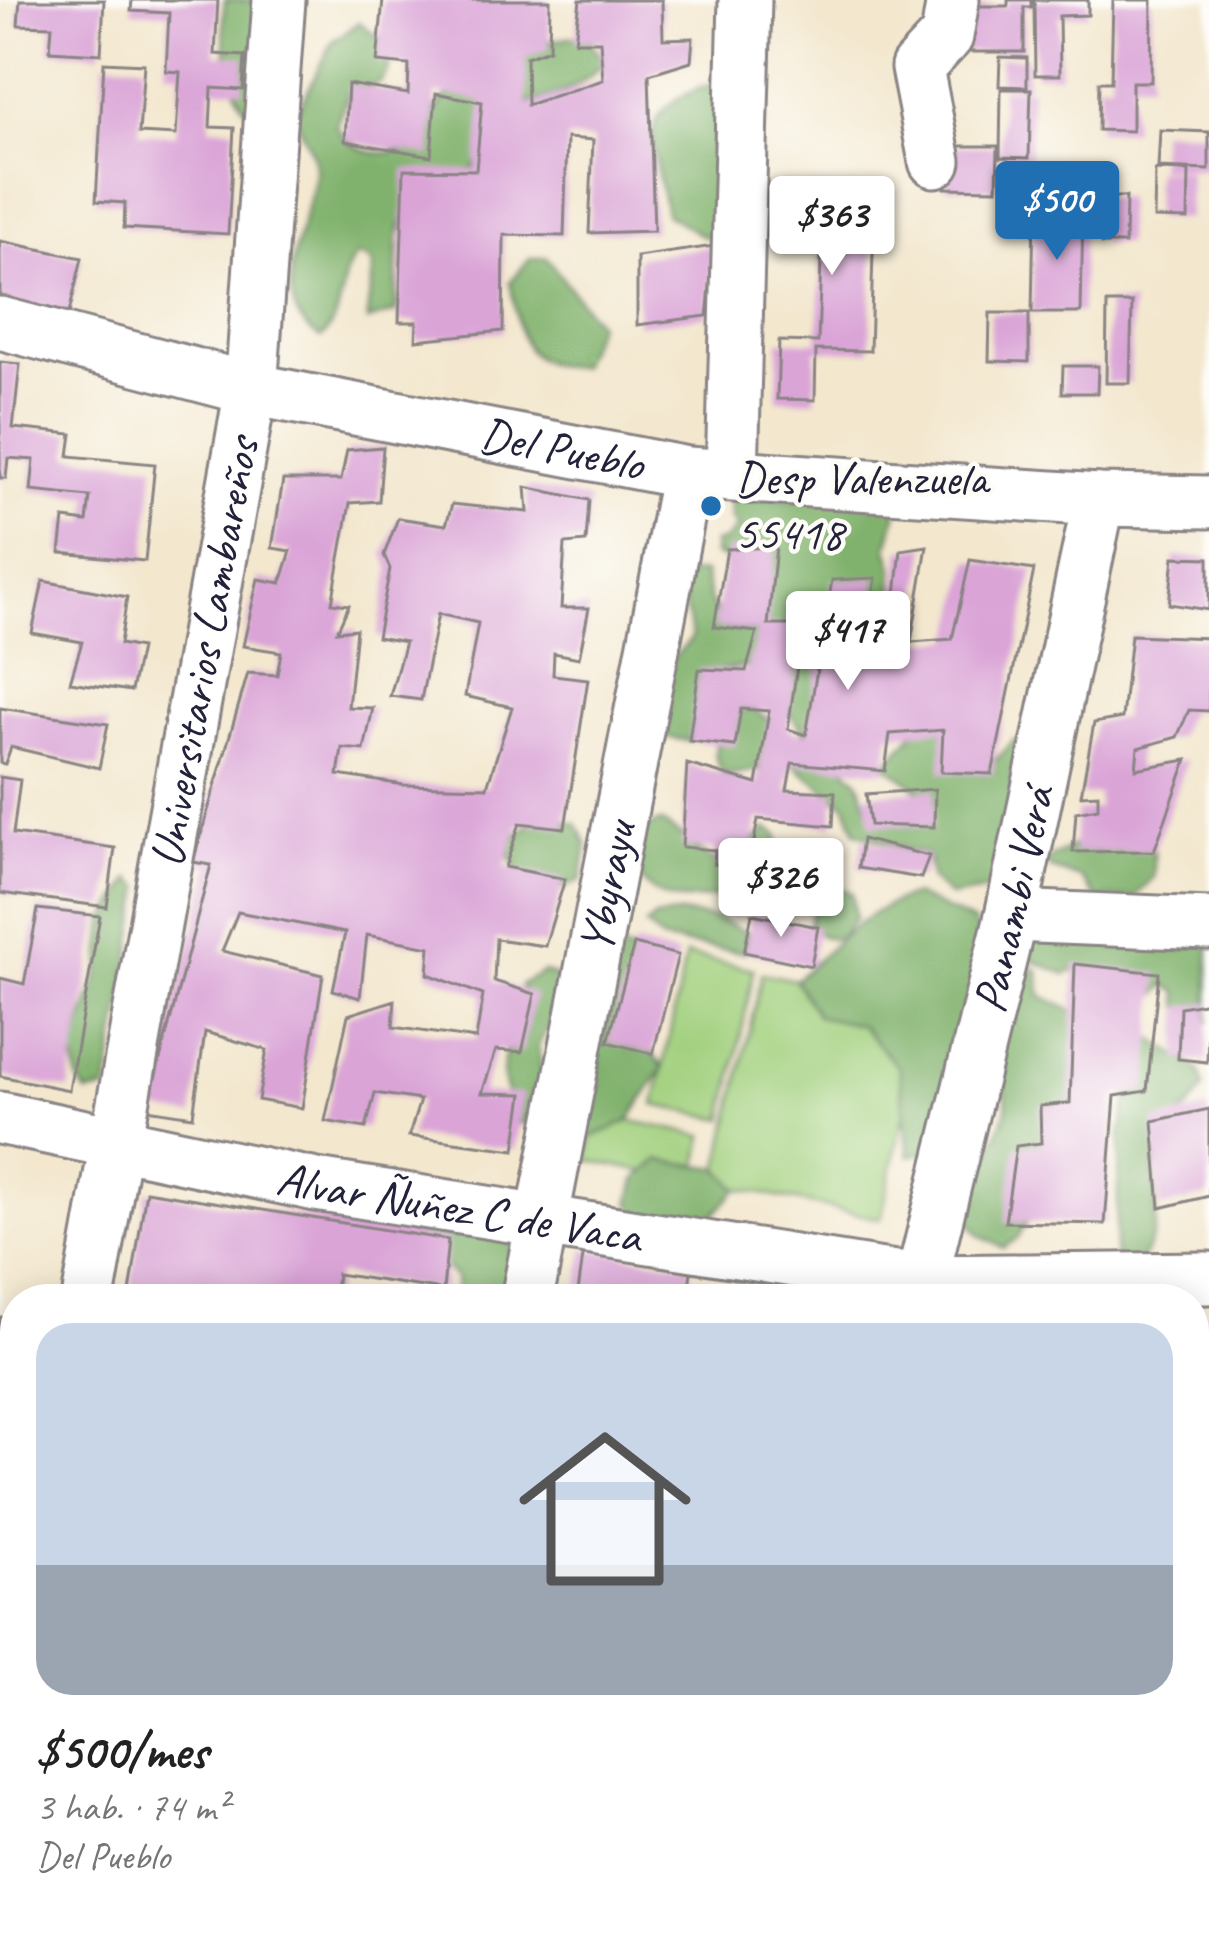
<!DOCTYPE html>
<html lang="es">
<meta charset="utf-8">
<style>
:root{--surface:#fff;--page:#f6f6f6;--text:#222;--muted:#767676;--line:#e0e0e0;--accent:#1f6fb2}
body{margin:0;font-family:Caveat,sans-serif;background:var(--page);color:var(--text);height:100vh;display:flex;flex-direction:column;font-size:45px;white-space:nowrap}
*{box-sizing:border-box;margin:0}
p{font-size:39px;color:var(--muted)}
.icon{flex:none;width:66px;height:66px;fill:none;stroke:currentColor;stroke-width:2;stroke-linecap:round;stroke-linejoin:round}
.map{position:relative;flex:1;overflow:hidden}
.panel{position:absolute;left:0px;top:1284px;width:1209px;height:663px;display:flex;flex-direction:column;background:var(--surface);border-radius:48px 48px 0 0;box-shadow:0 6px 30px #0003}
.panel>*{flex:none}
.price{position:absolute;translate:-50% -102px;padding:0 27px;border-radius:12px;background:#fff;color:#222;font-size:39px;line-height:78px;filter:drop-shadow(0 3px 6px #0008)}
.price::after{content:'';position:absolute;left:50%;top:72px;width:36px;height:27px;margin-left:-18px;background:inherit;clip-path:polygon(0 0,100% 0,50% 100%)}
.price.selected{background:var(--accent);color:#fff}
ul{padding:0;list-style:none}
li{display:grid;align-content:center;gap:24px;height:636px;padding:0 36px}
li+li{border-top:3px solid var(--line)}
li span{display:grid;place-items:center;height:372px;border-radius:36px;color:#555}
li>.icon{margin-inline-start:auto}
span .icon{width:216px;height:216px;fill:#fffc;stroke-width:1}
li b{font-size:51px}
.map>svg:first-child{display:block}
</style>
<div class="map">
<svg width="1209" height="1945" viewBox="0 0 1209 1945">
<rect width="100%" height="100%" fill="#fdfcf7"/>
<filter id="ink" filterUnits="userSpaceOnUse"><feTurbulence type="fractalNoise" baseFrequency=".00833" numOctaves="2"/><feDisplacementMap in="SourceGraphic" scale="24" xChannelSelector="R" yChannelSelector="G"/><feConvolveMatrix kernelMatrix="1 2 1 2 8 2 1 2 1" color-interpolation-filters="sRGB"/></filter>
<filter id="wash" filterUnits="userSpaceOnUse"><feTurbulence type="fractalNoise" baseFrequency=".004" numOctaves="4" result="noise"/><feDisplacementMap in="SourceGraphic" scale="48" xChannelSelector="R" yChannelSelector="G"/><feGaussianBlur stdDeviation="2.7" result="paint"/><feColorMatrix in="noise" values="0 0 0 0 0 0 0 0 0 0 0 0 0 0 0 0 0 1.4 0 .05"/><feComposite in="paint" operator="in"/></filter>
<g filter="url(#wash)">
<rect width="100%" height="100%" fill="#f3e7ce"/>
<path fill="#a2d07e" stroke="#62795c" stroke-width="3" d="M686,955L754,969L724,1119L655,1105Z
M762,973L926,1008L881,1219L716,1184Z
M597,1114L704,1136L695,1182L587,1160Z"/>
<path fill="#81b26d" stroke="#526a54" stroke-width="3" d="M225,0H272L248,111C228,87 220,31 225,0Z
M359,22L383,41L389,69L380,83L348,94L336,125C353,158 386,157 418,146C425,132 431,115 441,103C463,76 553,30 587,37L605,61C584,88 550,99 518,105L470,174L409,203L398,235L396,312L368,321C365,300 376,283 372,262L357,255C334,281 349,313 321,338C261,304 307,226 315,175C318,153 299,135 296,114L333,41Z
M713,84L727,89L731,242L703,236L666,214C654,144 629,110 713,84Z
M546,257L597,323L580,366C518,370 521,335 510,282L530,259Z
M731,499H900L888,548L894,566L892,631L865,644L843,638L835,643L806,735L756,665L722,670L689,741L661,736L644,689L692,638L680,585L686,574L704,573L710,602L727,629L757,632L737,563L715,555L714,543L725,541L738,527L731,519Z
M741,709L754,710L771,722L774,737L759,770L725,775C704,749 721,730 741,709Z
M922,723L943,730L983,773L1015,740L1031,751L996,889L950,897L931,880L928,856L856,832L846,805L792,763L822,746L859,781L869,810L934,801L886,765Z
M539,816L577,824L587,845L581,881L551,892H531L509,855L511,841Z
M660,822C686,835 703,862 731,867L767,828L778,835L777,866L765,888C709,892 665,923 631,866L644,829Z
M1136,841L1154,851V877L1134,898H1096L1081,878L1051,869L1046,860L1073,846L1096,852Z
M131,879L142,888L107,1090L87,1093L78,1080L73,1049L100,972L105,922Z
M829,884L852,893L855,918L838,939L821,936L809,925L816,892Z
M914,895L974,923L985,952L930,1151L909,1156L899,1068L860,1025L817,1016L795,980C834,946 863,910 914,895Z
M679,914L716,918L748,933L744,952L663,941L646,926L655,918Z
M1209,921V1021L1201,1025L1180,1007L1178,992L1166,985L1157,994L1083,966L1066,974L1029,959L1023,945L1026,932Z
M610,945L640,955L653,1054L663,1068L629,1121L592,1137L552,1092L549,1044Z
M1024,964L1039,971L1041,995C1049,1001 1059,1002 1067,1007C1115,1039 1032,1179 1026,1223L1018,1238L1003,1248L979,1235L966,1218L965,1200L987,1162L1007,1109L1001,1044Z
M544,972L558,978L565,991L538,1046L544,1085L534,1124L519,1123C479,1043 527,1050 521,984Z
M1153,1039L1199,1070L1204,1087C1192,1110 1168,1122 1159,1147C1144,1187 1173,1218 1137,1265L1114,1263L1121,1135L1138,1043Z
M659,1160L719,1168L738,1189L709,1219L647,1220L630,1204L636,1180Z
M398,1217L513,1219V1299H453L457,1279Z
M740,1276L916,1299H730Z
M1194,1437L1195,1462L1209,1474V1594L1194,1606Z
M1209,1853V1936L1194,1930V1868Z
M8,1901H15V1932H23L20,1945H0V1909Z
M133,1932H183L182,1945H134Z
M196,1932H271V1942L217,1945Z
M417,1932H471L492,1945H423Z
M941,1932H1037L1050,1945H940Z"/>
<g id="blocks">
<path fill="#daa4d7" d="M20,0H104L101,54L50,51L52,26L18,25Z
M132,0H218L215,54L245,56L243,90L212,88L210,127L234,128L228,234L124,228L125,203L96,201L104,62L144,64L139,133L176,135L180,72L166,71L169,13L131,11Z
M383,0H550L549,49L526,57L527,105L603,80L600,41H575L580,0H662L663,39L693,38L691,61L649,74L654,231L589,233L593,140L567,138L564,236L504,235L503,331L416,340L417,322H399L404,169L476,170L482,102L436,93L431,156L345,141L348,84L408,94L409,65L377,62Z
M1008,0H1031V7H1024V52H960V6H1008Z
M1034,0H1088V15L1059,16L1060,75H1035Z
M1113,0H1152L1151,82H1132V131L1098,130L1099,82H1111Z
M1000,57L1027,58V87L999,86Z
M1001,89H1031L1029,158L1000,157Z
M1160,130L1209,132V170L1158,168Z
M946,146H998L997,189L945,188Z
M1155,170L1189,171L1188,219L1154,218Z
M786,185L875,188L870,351L816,350L815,400L777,399L779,341L818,342L822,234L784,233Z
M1103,197H1126L1125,244H1102Z
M1034,212L1083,213L1081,313H1032Z
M0,241L82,258L69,313L46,307L43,320L0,303Z
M714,246L707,316L637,325V257Z
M1107,303H1132L1130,383H1106Z
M990,313H1029V362L989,361Z
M0,362L20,364L13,428L72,434L69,456L155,464L145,561L60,553L64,519L87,522L90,497L31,491L34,460L8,458L6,478H0Z
M1063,366H1098L1097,393H1062Z
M383,447L379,501L350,503L332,603L349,605L337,631L356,629L348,707L373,708L364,750L342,748L338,775L404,785L487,787L512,707L465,696L478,623L438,614L421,700L390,696L405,642L377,637L390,569L384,555L398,518L446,525L452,504L528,512L526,487L589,500L586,542L565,544L561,608H589L579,658L554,653L553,675L588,679L565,828L520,823L505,867L565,879L545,946L496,939L494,981L535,994L522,1052L496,1050L482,1093L523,1094L515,1150L409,1136L420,1100L375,1093L366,1128L325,1121L348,1015L395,1000L393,1027L476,1039L483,995L428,974L430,947L367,935L360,998L333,990L345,933L238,912L222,951L323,975L302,1108L258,1100L267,1050L205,1032L193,1116L147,1109L211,865L193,862L248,673L277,675L281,652L243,646L258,579L281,583L291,551L272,548L283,480H341L347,450Z
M927,546L911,642L952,639L970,560L1034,570L992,774L941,772L943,730L890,734L885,771L792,763L787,790L835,792L833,826L758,819L749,870L714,864L715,850L682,847L687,764L757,784L769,711L741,709L735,746L689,741L699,669L746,671L757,632L714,627L727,549L776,547L768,625H803L788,729L806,735L832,580L876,578L863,656H889L901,550Z
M1174,557L1209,558V610L1169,604Z
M43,581L127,597L120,644L140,648L131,691L70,682L82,642L32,633Z
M1131,635L1209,638V711L1189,710L1177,737L1138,748L1136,769L1187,760L1154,851L1073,852L1076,812L1098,808V794L1081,795L1094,723L1122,718Z
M0,708L108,724L99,768L11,747L5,764L0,763Z
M0,777L20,780L13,834L115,848L107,907L0,893Z
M935,789L934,827L870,825L866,794Z
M862,839L929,856L921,878L858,868Z
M38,909L100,916L69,1090L0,1076V978L24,984Z
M752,914L818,927L811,966L744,952Z
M634,944L678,955L653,1054L608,1042Z
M1075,964L1159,973L1147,1091L1115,1096L1105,1224L1005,1222L1016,1146L1041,1143L1040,1106L1070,1103Z
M1209,1002L1207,1062L1178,1059L1180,1007Z
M1209,1109V1196L1160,1208L1153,1121Z
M146,1191L448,1240L443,1290L337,1274L334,1299H129Z
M584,1249L692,1266L687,1299H577Z
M0,1317L15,1319V1479L8,1534L0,1533Z
M1196,1362H1209V1486H1194Z
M1209,1648L1205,1715H1194V1650Z
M1209,1795V1864L1194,1867V1798Z
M1209,1917V1945H1124L1125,1932H1194V1919Z
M34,1932H130L127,1945H30Z
M285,1932H359L354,1945H293L298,1937Z
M553,1932H669L667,1945H601V1936L552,1942Z
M696,1932L711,1937V1932H781L780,1945H696Z
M1044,1932H1107L1106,1945H1045Z
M179,1933L210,1934L212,1945H177Z"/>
</g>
</g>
<g filter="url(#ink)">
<use href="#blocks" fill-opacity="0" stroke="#8a8484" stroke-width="3"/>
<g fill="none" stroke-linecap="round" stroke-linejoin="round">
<g stroke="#8a8484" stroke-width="57">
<g id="minor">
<path d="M935,161L917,68L947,36L953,0"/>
<path id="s1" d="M0,323L251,389L687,473L1099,500L1209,502"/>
<path d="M732,475L745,0"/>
<path d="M1011,916L1209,924"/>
<path id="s2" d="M0,1118L316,1185L920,1281L1209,1278"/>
<path id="s3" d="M88,1299L251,389L279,0"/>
<path id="s4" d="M527,1299L687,473"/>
<path id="s5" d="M917,1299L1011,916L1099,500"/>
<path d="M1194,1621H1209"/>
<path d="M0,1743L15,1667"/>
<path d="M410,1945L412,1932"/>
<path d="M841,1945L842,1932"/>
</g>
</g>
<use href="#minor" stroke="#fff" stroke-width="51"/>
</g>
</g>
<circle fill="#1f6fb2" stroke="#fdfcf7" stroke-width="4.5" cx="711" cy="506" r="12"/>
<g text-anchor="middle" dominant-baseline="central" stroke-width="9" stroke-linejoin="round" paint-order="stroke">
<g font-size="48" fill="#22223b" stroke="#fdfcf7">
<text stroke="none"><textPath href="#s1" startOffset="576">Del Pueblo</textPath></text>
<text stroke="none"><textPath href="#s3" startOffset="657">Universitarios Lambareños</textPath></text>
<text stroke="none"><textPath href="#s4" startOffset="420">Ybyrayu</textPath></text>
<text stroke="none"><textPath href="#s5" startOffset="411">Panambi Verá</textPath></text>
<text stroke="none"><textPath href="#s2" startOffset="468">Alvar Ñuñez C de Vaca</textPath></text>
</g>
<g font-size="48" fill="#22223b" stroke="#fdfcf7" text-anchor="start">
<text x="735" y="478">Desp Valenzuela<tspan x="735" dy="55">55418</tspan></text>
</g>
</g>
</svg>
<b class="price selected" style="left:1057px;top:263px">$500</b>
<b class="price" style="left:832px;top:278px">$363</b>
<b class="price" style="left:848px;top:693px">$417</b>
<b class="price" style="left:781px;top:940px">$326</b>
<section class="panel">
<ul>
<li><span style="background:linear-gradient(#c9d6e8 65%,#9aa5b1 0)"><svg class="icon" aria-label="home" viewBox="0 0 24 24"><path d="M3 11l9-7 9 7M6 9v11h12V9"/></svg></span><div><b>$500/mes</b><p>3 hab. · 74 m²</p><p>Del Pueblo</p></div></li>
</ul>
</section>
</div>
